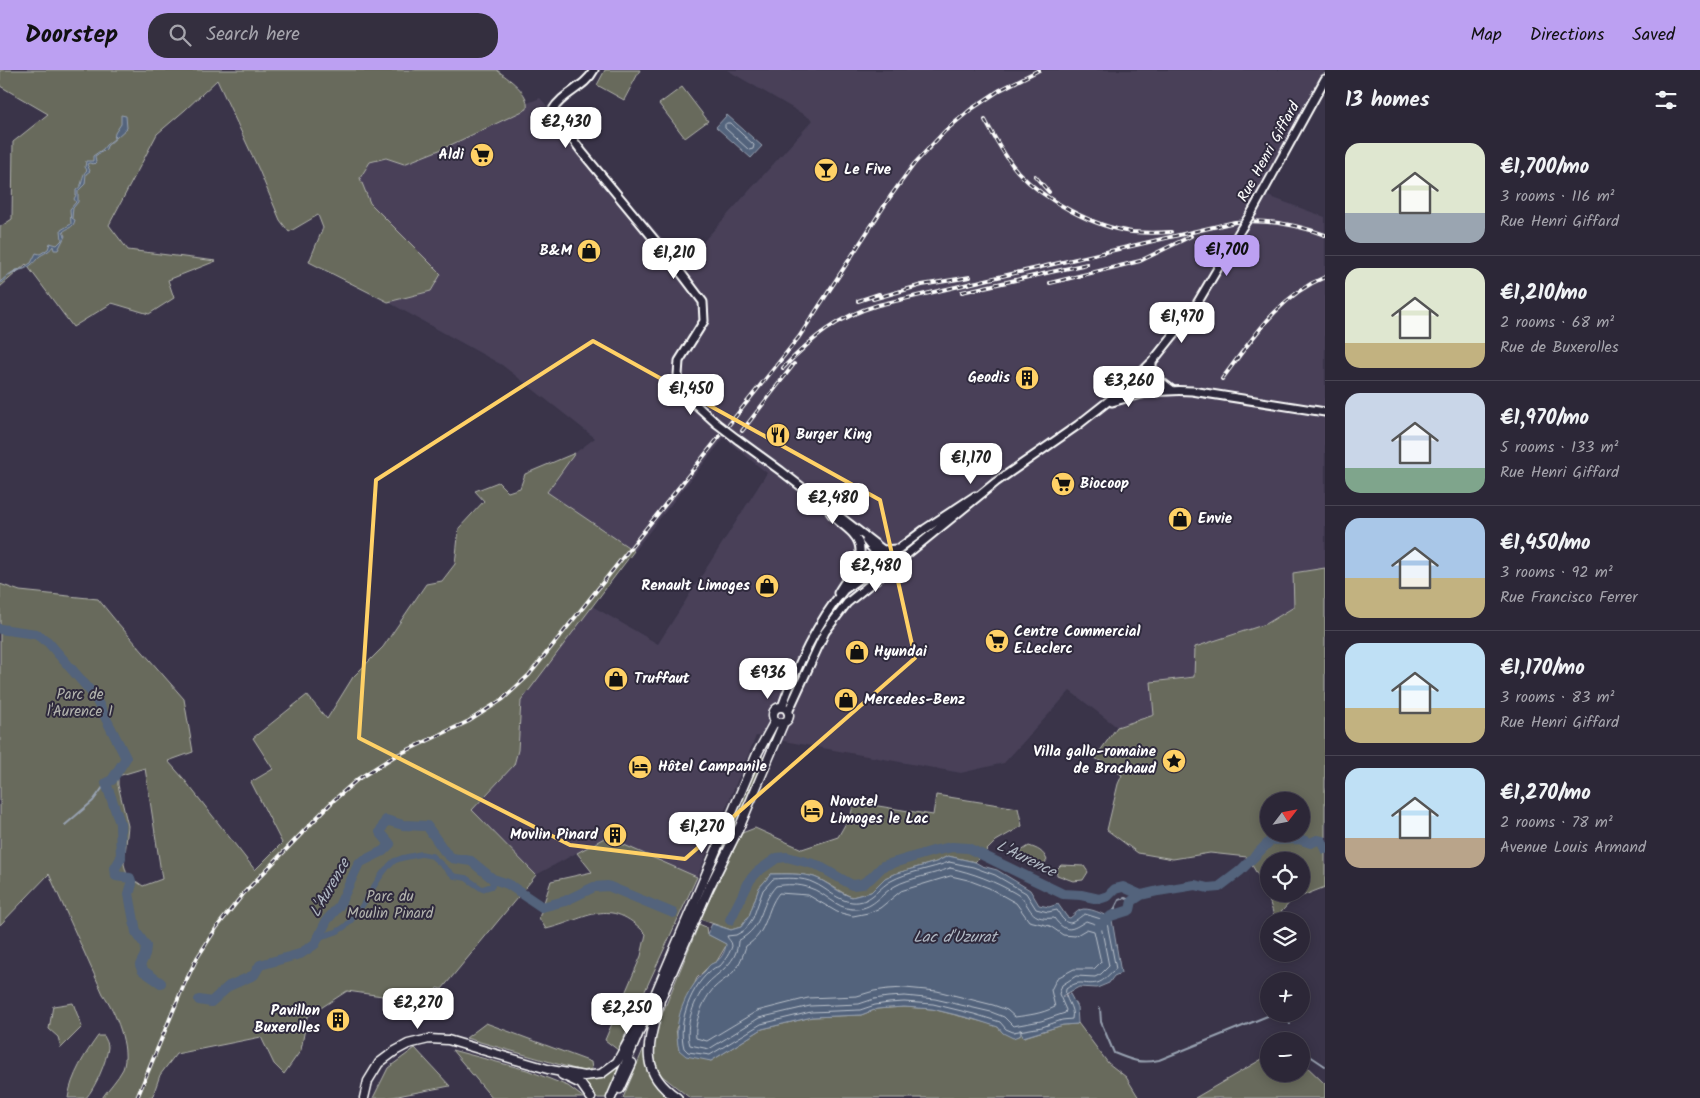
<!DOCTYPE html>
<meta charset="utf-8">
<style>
:root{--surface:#2c2737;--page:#342f3f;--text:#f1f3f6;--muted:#a6a5ad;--line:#484452;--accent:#bca0f2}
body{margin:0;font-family:Kalam,sans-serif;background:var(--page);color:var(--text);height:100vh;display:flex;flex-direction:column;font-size:19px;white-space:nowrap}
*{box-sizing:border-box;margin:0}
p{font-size:16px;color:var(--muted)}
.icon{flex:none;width:28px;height:28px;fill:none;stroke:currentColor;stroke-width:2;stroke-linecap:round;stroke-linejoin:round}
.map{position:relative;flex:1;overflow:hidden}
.drawer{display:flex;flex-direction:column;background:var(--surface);width:375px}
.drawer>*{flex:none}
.needle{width:32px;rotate:58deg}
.controls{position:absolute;left:1260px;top:722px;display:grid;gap:10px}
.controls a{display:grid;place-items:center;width:50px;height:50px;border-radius:50%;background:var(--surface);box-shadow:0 2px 12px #0003,0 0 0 1px var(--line);font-size:25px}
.price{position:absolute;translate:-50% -42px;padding:0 11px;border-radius:10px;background:#fff;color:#222;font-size:16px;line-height:32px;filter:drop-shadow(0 1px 2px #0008)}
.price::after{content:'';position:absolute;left:50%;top:30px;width:15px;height:11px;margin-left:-8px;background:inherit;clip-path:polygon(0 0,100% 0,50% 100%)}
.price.active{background:var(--accent);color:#111}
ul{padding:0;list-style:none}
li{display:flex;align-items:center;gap:15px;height:125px;padding:0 20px}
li+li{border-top:1px solid var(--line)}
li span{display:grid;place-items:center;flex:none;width:140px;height:100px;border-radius:15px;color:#555}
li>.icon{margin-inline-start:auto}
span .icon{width:60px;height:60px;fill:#fffc;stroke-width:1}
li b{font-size:21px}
h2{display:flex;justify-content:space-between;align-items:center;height:60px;padding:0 20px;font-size:21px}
header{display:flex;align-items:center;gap:30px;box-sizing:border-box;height:70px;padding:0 25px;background:var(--accent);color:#111}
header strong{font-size:24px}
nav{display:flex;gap:28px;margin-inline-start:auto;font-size:18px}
.search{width:350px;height:45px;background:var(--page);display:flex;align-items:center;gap:12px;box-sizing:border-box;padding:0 18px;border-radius:20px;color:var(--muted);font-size:19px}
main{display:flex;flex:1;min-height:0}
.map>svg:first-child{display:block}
</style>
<header>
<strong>Doorstep</strong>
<div class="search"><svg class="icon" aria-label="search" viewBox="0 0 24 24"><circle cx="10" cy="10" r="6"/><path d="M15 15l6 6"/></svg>Search here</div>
<nav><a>Map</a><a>Directions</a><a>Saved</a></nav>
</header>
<main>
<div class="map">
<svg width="1325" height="1028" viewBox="0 0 1325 1028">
<rect width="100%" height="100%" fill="#3a3449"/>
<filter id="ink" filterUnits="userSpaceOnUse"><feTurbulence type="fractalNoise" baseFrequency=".02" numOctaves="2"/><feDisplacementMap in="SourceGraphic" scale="10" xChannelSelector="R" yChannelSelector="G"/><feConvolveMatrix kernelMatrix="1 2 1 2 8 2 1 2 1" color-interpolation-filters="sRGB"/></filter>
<g filter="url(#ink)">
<path fill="#484058" d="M727,0H1325L1257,122L1325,147V498L1293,503L1294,537L1266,554L1195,577V607L1154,645L1117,657L1070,621L1004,693L961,703L756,666L697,807L606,767L536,805L472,740L491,721L518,680L521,631L592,536L658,574L767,403L724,368L634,481L547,422L575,383L595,368L502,295L388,232L431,221L441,204L370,133L360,108L370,92L442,79L527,39L528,33L540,28L684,193L813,50Z"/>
<path fill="#676a5c" stroke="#b3b4ae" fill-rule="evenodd" d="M0,0H497C508,9 530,22 527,39L442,79L404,94L386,88L370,92L360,108L370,133L441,204L431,221L388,232L309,192L323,158L318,145L289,162L280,150L259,100L217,10L185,40L157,64L109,155L128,180L216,191L168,210L174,228L149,244L112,233L73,257L26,194L0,217V157L12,149L13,72L48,44L0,16Z
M605,0H640L624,30L597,15Z
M682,17L708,51L685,68L659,34Z
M575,383L547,422L634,481L521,631L518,680L514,695L472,740L536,805L442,919L437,918L425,932L347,921L307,947L301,980L284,1004L274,994L261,967L176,984L160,1005L152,1028H102C108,1019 118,1009 123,999C131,979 115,940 103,924L49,804L0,855V514L20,521L98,529L116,551L184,629L193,682L168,691L183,708L255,800L282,773L251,712L273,699L253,668L307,625L327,649L353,607L383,577L426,514L442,511L455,494L459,458L484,431L475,421L498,412L508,422L520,418L525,404ZM145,698L162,809L143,816L127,805L124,794L128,756L118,715V706Z
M1325,498V817L1292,830L1275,849L1265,817L1247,787L1210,783L1173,789L1138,783L1107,760L1118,714L1122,705L1095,688L1117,657L1154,645L1151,612L1194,607L1195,577L1266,554L1294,537L1293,503ZM1269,731H1301V764H1269ZM1269,791H1301V824H1269Z
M761,682L765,693L615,1028Z
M936,725L1018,738L1022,756L996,771L975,792L948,786L936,792L894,804L885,808L871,822L852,827C839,822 826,811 814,807C801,803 784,804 771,804L759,818L749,846L741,857L731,860L700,849L742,763L755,758L802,779L838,767L851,744L854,732L933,745Z
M606,767L697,807L618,980L605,970L641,886L646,864C609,825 588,849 546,859L539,848L551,811L592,802L577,783Z
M1029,776C1038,779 1043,781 1047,790L1042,797L1022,790L1020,785L1021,781Z
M1061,795L1084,796L1088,802L1083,810L1073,811L1057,805L1056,800Z
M699,854L706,857L707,864L727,874L717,891L710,895L697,908L676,959L679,980L711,991L762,959L812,947L861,945L877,939L889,938L904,937L932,939L987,953L998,957L1003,963L1020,959L1024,967L1063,955L1077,954L1078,953L1108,993L1126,1007L1139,1028H690L661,1005L652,984L654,964Z
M73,933L82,957L61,978L58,967L49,959L53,936Z
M486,953L591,992L592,999L582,1001L466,968Z
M98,966H104C106,970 108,973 108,977C107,991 95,1018 86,1028H68C71,1006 85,984 98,966Z
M645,975L646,988L675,1028H623Z
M415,978L450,1016L387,1028H373L388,998Z
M452,980L527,1000L568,1016L584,1028H492Z
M627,982L607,1028H594L577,1008C605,1009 612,1005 627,982Z
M1269,985V1004H1301V991L1325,1014V1028H1195Z"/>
<path fill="#52637c" stroke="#97a1b0" d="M121,45L126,46L127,58L107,76L106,79L95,86L96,92L94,94L89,93L87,94L90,101L86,104L85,114L78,121V132L73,138L72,148L75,150C73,159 68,157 63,162L65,166L58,180H54L53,176C49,183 40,184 37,189C32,195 25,201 16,200L0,214V212C8,205 12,201 21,199C25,198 28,194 31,193L36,183L40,184L48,179L50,173L57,175L62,170L61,160L71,154L70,139L76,132L74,129L76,125V120C85,115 80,106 87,100L85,97L86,91H93V86L103,79L106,75L114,69L115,63L121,54Z
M727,45L762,76L751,88L716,57Z
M948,786L975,792L982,796L997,800L1030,820L1039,835L1049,837L1058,834L1067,847L1070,848C1073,846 1077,841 1080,840C1087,836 1107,845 1112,850L1121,903L1114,906L1109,913L1097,918L1079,917L1062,926L1063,927L1070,924L1077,937L1078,953L1077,954L1063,955L1023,967L1020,959L1021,965L1013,968L1003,963L998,957L973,949L932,939L904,937L889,938L877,939L861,945L812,947L762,959L711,991L686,986L679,980C672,951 685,922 705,901C707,899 708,896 710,895C710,894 717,892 717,891C722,888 726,879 726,874L707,864L712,854L731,860L741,857L749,846L759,818L771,804C784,804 801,803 814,807C826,811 838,823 852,827L871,822L885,808L894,804L936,792Z"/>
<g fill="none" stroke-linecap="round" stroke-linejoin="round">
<path stroke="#bac1cb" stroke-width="1" d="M727,53H730L754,75L753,79L749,80L725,58V55Z
M949,792L973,797L995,805L1026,823L1036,839L1048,842L1057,840C1059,843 1061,848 1064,850C1071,858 1078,847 1085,844L1104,850L1107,853L1116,899C1109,903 1105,911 1097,913C1083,916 1081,908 1066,919C1063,929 1075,936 1072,949L1062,950L1042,957L1013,962L1006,959L1000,952L974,944L933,934L904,932L889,933L875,935L860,940L811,942L761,954L710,985L688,982L684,978C677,952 691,915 713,899C715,897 718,897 720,896C724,892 731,881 732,876C732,871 728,870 727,866L736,865L745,860L753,848L763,820L773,809C785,808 803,807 814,813C826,818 838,831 852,832C870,834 877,819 891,811C907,802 931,799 949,792Z
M950,798C973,803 994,811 1015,823C1033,833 1025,851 1054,848C1066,864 1072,860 1086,851L1101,856L1109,896L1101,904L1095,907L1076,906L1062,915L1059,924L1066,940L1065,943L1041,951L1013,956L1004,947L991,942L935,929L905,926L888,927L874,929L859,934L810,936L759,948L709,979L690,975C684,956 694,928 708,913C721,900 737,893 738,871C766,855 758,836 776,816C786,814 800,814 810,818C824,822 836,838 852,839C874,840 879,825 895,816C909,808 933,805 950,798Z
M951,806L968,810L989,818L1016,833L1029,851L1050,856L1063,865L1075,866L1087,859L1094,861L1101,892L1094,899H1074L1057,908L1051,920L1055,937C1041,944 1029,945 1015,947L1007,940L993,935L937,921L905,918L888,919L874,921L857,926L808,928L757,941L707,971L696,968C694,952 703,930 714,918C719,913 724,910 729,906C738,899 743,886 746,876C769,862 765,840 779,823L808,825L837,842L853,846L868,843L880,838L901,821Z"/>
<path stroke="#97a1b0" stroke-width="2" d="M10,205L19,200
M65,755L93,731L106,713
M1111,846L1119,830L1125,828L1132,831
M1100,938L1101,952L1114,983C1131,990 1140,994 1159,990L1270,945C1280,944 1285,945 1290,954
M1301,980L1325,996"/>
<path stroke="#52637c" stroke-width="5.5" d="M389,796L394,791L402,788L421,784L432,786L454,806L466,808L482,819L492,816L493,809
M319,867C325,865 332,864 338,861C359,850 371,816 386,799"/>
<path stroke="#52637c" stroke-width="10" d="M0,559L36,564L48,572L94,625L126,688L112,710L106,713L120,753L121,788L115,798L116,806L130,808L132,814L129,824L136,862L146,876L145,885L140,895L142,900L161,913
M730,850L750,810L757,802L777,788L787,787L817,795L852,815L862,814L871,808L883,796L933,781L952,777L968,778L1063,824L1081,825L1099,829L1108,826L1115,819L1123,817L1141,825L1158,821L1195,815L1208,818L1219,817L1240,801L1271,770L1299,769L1311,773L1317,770L1322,771L1325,779
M1100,855L1111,846L1130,840L1132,831L1141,825
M199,930L211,932L229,916L254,905L260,895L300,884L315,874L327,850L339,836L359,793L383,781L390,774L380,762L386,750L403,755L427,756L445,782L452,788L471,791L493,809L508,814L542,837L565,831L594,817L608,816L673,843"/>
<g stroke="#fff" stroke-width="11">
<path id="tertiary" d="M594,0C585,18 563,22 552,41L582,82L672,191L703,232L704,251L679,291L678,305L682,322L716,353
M1252,142L1325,9
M1152,305L1172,320
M1148,322L1152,305V292
M1143,323L1142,309L1146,300
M1112,332C1139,323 1164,319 1192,321L1325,342
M737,369L781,401L883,480L896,479
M830,442C836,451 846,456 853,464C872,485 848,504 838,523
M866,471C874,480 884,497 898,493
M782,637C795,600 818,550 844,520L925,459L975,426
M788,642L825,562L847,533L996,412L1078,355L1130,314L1152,292L1192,242L1241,159"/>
</g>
<g stroke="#fff" stroke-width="11">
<path id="secondary" d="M773 645a8 8 0 1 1 16 0a8 8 0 1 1-16 0Z
M657,937L709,818L740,756L784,652
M562,1005L581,1014L591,1028
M620,1019L632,993
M364,1028L368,1011L379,993L395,981L408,974L429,969L448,970L551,1000L584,1006L601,1004L617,992L640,950
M611,1028L757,684L775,651"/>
</g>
<g stroke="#fff" stroke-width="12">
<path id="primary" d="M659,933C649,972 637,1001 677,1028"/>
</g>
<use href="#tertiary" stroke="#2f2a3d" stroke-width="7"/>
<use href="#secondary" stroke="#2f2a3d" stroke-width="8"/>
<use href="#primary" stroke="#2f2a3d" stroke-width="9"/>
<g stroke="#fff" stroke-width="4">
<path id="rail" d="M985,50C995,68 1004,86 1018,102C1044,130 1094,157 1132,162C1145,163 1158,163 1171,162
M1035,106L1049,122
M1050,213L1140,191L1191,166
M962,222L1087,194
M873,229L922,215L970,207
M858,231L879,224
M783,298C812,268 837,247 878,235L1235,152C1267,149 1295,154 1325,165
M1222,309C1251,271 1278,226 1325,207
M742,361L794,294
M137,1028L183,917L197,888L217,857L244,823L334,730L358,709L393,687L469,651L503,629L529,605L799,267L890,127L914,94L945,61L970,40L1000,20L1039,0"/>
</g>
<use href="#rail" stroke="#2f2a3d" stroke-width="2" stroke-dasharray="5.5" stroke-linecap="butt"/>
<g stroke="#fff" stroke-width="11" stroke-linecap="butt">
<path id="tertiary-bridge" d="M1241,159L1252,142
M716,353L737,369"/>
</g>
<use href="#tertiary-bridge" stroke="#2f2a3d" stroke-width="7"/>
</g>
</g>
<path fill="none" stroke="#ffd166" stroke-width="4" stroke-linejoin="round" d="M593,271L880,430L915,588L685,789L570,775L359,668L376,410Z"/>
<defs>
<g id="supermarket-disc" transform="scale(1.25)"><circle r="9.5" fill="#ffd166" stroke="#2f2a3d"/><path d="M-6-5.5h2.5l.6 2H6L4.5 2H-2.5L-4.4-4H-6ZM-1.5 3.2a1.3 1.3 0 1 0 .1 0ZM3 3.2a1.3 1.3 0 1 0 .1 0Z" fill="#111"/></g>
<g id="bar-disc" transform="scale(1.25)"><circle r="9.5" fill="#ffd166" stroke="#2f2a3d"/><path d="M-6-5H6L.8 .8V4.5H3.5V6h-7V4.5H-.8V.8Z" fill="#111"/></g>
<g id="shop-disc" transform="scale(1.25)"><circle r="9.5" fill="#ffd166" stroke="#2f2a3d"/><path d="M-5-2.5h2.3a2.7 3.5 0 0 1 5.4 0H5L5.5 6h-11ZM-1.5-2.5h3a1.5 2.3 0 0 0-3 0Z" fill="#111"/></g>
<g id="building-disc" transform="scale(1.25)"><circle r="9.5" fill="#ffd166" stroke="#2f2a3d"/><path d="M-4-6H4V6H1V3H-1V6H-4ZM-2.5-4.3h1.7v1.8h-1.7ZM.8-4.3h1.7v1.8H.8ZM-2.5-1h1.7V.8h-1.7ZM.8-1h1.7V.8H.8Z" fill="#111"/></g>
<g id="restaurant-disc" transform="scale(1.25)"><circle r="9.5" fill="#ffd166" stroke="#2f2a3d"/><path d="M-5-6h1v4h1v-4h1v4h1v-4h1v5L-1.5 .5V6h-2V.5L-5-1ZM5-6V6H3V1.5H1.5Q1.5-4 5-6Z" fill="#111"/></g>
<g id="sight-disc" transform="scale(1.25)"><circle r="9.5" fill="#ffd166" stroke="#2f2a3d"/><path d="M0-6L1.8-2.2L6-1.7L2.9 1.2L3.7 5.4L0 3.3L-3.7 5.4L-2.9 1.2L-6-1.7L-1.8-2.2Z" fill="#111"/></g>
<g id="hotel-disc" transform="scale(1.25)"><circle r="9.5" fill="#ffd166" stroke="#2f2a3d"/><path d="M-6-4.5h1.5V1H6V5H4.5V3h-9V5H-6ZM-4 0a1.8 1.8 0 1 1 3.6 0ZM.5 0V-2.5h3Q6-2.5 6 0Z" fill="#111"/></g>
</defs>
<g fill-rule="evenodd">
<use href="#supermarket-disc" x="482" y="85"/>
<use href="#bar-disc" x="826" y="100"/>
<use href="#shop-disc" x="589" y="181"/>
<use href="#building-disc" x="1027" y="308"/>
<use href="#restaurant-disc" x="778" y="365"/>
<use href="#supermarket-disc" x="1063" y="414"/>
<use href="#shop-disc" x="1180" y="449"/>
<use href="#shop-disc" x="767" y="516"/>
<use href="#supermarket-disc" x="997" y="571"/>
<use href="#shop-disc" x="857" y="582"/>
<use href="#shop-disc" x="616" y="609"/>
<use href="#shop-disc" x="846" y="630"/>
<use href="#sight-disc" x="1174" y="691"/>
<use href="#hotel-disc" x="640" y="697"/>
<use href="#hotel-disc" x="812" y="741"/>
<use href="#building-disc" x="615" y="765"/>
<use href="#building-disc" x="338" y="950"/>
</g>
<g text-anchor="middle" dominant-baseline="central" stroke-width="4" stroke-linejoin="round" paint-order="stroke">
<g font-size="15" fill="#fff" stroke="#2f2a3d">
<text transform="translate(1269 82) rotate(-61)">Rue Henri Giffard</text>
</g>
<g font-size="15" font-weight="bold" fill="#fff" stroke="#2f2a3d" text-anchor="start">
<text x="464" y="85" text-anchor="end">Aldi</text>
<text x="844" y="100">Le Five</text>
<text x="572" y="181" text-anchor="end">B&amp;M</text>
<text x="1010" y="308" text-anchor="end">Geodis</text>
<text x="796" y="365">Burger King</text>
<text x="1080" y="414">Biocoop</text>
<text x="1198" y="449">Envie</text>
<text x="750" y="516" text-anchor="end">Renault Limoges</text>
<text x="1014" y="562">Centre Commercial<tspan x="1014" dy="17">E.Leclerc</tspan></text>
<text x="874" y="582">Hyundai</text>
<text x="634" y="609">Truffaut</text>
<text x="864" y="630">Mercedes-Benz</text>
<text x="1156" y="682" text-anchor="end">Villa gallo-romaine<tspan x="1156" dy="17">de Brachaud</tspan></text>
<text x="658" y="697">Hôtel Campanile</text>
<text x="830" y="732">Novotel<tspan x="830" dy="17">Limoges le Lac</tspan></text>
<text x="598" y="765" text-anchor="end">Movlin Pinard</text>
<text x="320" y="941" text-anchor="end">Pavillon<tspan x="320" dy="17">Buxerolles</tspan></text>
</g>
<g font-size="15" fill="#b3b4ae" stroke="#2f2a3d">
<text x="80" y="625">Parc de<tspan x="80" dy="17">l'Aurence I</tspan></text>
<text x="390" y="827">Parc du<tspan x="390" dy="17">Moulin Pinard</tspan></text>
</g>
<g font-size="16" font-style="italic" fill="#b1b9c4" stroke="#2f2a3d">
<text transform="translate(1026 789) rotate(26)">L'Aurence</text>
<text transform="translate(330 818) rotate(-60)">L'Aurence</text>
<text x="955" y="867">Lac d'Uzurat</text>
</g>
</g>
</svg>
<div class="controls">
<a><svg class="needle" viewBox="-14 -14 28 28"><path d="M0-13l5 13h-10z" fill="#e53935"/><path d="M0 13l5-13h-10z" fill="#a6a5ad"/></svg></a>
<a><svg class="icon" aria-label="locate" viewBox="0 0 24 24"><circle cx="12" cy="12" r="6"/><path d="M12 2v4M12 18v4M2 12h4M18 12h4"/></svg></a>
<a><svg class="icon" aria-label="layers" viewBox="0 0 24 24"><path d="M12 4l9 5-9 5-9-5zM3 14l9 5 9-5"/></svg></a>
<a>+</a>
<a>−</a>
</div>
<b class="price" style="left:566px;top:79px">€2,430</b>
<b class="price active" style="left:1227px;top:207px">€1,700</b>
<b class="price" style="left:674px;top:210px">€1,210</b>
<b class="price" style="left:1182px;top:274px">€1,970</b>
<b class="price" style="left:1129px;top:338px">€3,260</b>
<b class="price" style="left:691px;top:346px">€1,450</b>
<b class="price" style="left:971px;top:415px">€1,170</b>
<b class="price" style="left:833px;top:455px">€2,480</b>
<b class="price" style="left:876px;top:523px">€2,480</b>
<b class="price" style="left:768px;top:630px">€936</b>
<b class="price" style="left:702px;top:784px">€1,270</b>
<b class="price" style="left:418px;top:960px">€2,270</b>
<b class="price" style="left:627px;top:965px">€2,250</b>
</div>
<section class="drawer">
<h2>13 homes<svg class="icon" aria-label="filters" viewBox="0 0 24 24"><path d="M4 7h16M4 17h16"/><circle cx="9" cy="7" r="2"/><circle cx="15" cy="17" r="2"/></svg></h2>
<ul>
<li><span style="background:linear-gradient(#dfe7d0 70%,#9aa5b1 0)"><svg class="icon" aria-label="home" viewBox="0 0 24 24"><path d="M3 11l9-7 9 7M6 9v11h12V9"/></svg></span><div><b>€1,700/mo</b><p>3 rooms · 116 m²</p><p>Rue Henri Giffard</p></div></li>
<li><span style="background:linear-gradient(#dfe7d0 75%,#c2b280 0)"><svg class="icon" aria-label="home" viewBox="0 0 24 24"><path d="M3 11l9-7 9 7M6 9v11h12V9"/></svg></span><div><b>€1,210/mo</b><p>2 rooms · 68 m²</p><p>Rue de Buxerolles</p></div></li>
<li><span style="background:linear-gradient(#c9d6e8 75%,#7fa58c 0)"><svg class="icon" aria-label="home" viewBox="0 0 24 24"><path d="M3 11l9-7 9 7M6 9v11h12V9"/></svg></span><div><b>€1,970/mo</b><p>5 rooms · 133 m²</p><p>Rue Henri Giffard</p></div></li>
<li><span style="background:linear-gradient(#a9c7e8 60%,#c2b280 0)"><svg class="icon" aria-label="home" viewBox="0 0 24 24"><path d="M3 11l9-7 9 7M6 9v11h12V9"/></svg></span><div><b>€1,450/mo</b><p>3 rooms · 92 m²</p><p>Rue Francisco Ferrer</p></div></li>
<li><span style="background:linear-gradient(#bfe0f5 65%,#c2b280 0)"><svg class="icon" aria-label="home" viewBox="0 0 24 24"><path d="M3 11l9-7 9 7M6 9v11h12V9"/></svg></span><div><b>€1,170/mo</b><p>3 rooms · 83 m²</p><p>Rue Henri Giffard</p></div></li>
<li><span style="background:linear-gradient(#bfe0f5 70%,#b9a48a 0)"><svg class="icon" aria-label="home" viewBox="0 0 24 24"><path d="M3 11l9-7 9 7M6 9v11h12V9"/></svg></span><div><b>€1,270/mo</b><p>2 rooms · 78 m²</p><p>Avenue Louis Armand</p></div></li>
</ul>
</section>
</main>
